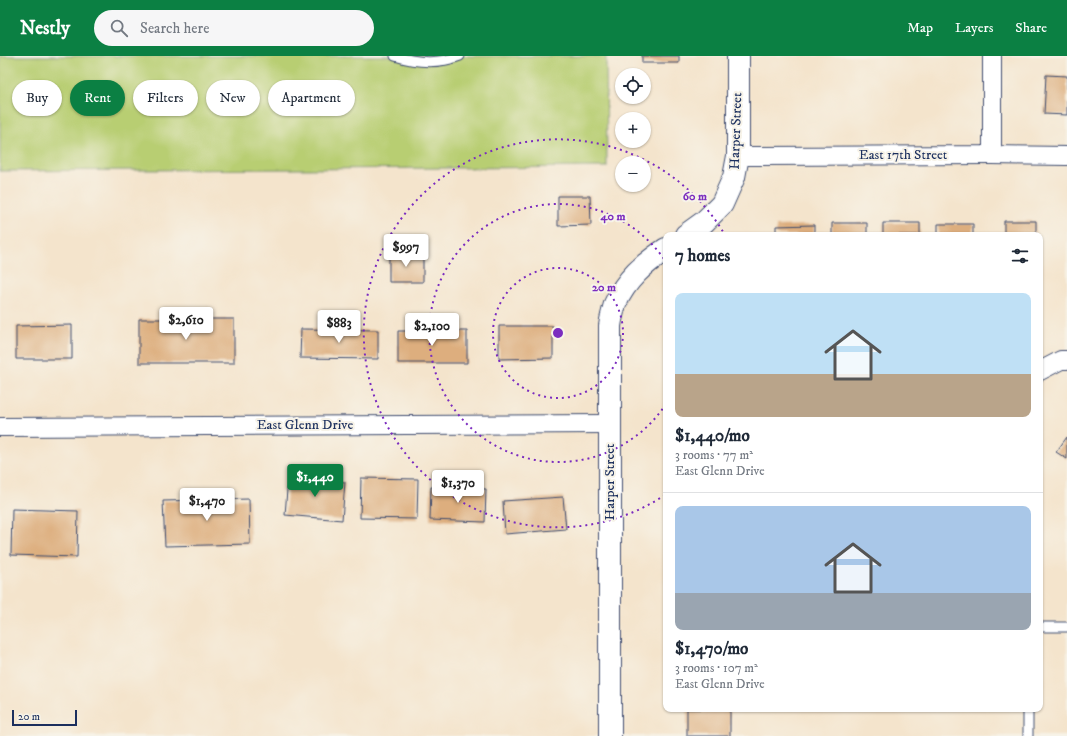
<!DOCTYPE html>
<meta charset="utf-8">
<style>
:root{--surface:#fff;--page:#f6f6f7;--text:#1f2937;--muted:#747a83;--line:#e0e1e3;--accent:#0b8043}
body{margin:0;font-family:"IM FELL DW Pica",serif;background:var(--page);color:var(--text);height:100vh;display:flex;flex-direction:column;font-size:15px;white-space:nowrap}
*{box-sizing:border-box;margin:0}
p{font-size:13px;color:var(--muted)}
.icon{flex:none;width:22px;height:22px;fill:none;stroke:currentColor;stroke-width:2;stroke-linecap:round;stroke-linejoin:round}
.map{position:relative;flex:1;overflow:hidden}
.side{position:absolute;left:663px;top:176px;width:380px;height:480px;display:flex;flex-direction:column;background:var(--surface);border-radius:8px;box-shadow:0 1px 3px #0004}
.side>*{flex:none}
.top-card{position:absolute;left:12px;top:24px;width:380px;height:36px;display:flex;gap:8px}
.fabs{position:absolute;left:615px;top:12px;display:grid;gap:8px}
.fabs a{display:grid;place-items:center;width:36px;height:36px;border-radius:50%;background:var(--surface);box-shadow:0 1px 3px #0004;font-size:20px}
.scale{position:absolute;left:12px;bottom:10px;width:65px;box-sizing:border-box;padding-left:4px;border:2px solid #1b2f5e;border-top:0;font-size:11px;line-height:14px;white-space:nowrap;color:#1b2f5e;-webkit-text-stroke:3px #f7f3e8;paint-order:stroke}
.price{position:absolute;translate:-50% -34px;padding:0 9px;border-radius:4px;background:#fff;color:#222;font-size:13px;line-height:26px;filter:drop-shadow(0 1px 2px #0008)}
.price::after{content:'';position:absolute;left:50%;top:24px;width:12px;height:9px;margin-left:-6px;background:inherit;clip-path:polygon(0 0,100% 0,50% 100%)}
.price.on{background:var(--accent);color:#fff}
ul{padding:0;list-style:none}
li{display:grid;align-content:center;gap:8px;height:212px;padding:0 12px}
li+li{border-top:1px solid var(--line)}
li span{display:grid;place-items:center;height:124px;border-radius:8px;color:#555}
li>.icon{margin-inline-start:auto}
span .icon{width:72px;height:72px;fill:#fffc;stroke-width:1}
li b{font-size:17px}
h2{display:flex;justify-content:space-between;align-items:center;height:48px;padding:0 12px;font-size:17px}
.chip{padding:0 14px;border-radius:18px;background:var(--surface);box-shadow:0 1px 3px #0004;font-size:14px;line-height:36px}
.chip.on{background:var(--accent);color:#fff}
header{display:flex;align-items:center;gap:24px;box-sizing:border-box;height:56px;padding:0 20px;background:var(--accent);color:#fff}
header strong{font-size:19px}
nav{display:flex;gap:22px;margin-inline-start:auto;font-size:14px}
.search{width:280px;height:36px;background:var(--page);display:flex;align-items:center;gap:10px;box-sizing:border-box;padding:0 14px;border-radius:22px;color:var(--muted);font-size:15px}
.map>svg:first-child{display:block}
</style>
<header>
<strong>Nestly</strong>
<div class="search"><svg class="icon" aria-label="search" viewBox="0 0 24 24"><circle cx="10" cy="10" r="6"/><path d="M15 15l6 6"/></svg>Search here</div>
<nav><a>Map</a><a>Layers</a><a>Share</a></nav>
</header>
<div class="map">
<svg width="1067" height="680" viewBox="0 0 1067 680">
<rect width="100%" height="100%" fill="#f7f3e8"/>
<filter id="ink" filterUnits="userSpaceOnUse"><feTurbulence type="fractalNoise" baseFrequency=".025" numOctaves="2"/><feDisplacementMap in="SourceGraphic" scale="8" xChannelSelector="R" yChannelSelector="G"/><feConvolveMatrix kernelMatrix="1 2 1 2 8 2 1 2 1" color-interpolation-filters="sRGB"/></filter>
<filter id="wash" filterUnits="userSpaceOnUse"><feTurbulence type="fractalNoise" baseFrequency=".012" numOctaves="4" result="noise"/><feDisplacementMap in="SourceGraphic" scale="16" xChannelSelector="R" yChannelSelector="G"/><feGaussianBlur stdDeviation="0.9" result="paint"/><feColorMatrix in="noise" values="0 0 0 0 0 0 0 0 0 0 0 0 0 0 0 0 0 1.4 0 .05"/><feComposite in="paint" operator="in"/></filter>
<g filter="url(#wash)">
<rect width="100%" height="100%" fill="#f4e4cc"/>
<path fill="#b8ce72" stroke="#6a7e68" d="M0,0H606L607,111L0,115Z"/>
<g id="blocks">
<path fill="#ddae7e" d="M642,0H679V7H642Z
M1046,19L1067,20V59L1044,58Z
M558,140H590L591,169L558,170Z
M1004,165H1036V179H1004Z
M832,167H867V179H832Z
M883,167H920V179H883Z
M938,168H973V179H938Z
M814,169V179H776V170Z
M389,198H423V226H389Z
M139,263H234V307H139Z
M72,269V303H16V270Z
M499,270H553V302L499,303Z
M301,273L378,274V303L300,302Z
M398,275H467V307H398Z
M1067,381V403L1056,396Z
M288,421L345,426L342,464L285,459Z
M361,422L418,423L417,463L360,462Z
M431,431L486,433L485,466L430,464Z
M563,441L566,473L505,478L503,445Z
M249,443L250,488L165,490L163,445Z
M12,453L78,455L77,501L11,499Z
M687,653H730V680H687Z"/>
</g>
</g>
<g filter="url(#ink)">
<use href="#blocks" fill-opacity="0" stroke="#3c4a6e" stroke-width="1"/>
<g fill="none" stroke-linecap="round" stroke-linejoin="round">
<g stroke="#3c4a6e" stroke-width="11">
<path id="lane" d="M395,0C417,7 439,8 460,0
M1040,571H1067
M1028,680V653"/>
</g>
<g stroke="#3c4a6e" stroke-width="20">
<path id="street" d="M992,0V99
M738,100L992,99L1067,100
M1040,315L1061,304H1067
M0,371L610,368"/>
</g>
<g stroke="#3c4a6e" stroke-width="24">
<path id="secondary" d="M686,179L704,166L722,148L734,121L738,100V0
M610,680V270C611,263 613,255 615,248C626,223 644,208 666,193"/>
</g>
<use href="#lane" stroke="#fff" stroke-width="9"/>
<use href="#street" stroke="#fff" stroke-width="18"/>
<use href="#secondary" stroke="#fff" stroke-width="22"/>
</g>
</g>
<g fill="none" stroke="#7b2cbf" stroke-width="2" stroke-dasharray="2 4">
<circle cx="558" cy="277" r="65"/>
<path d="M666 348A129 129 0 1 1 666 206"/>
<path d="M665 439A194 194 0 1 1 725 179"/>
</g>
<g text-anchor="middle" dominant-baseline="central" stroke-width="4" stroke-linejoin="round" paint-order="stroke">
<g font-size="14" fill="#1b2f5e" stroke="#f7f3e8">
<text transform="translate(736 75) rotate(-88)">Harper Street</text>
<text x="903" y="99">East 17th Street</text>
<text x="305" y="369">East Glenn Drive</text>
<text transform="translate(610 426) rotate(-90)">Harper Street</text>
</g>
</g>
<circle cx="558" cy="277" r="6" fill="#7b2cbf" stroke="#f7f3e8" stroke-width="2"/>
<g font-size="12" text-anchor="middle" font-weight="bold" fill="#7b2cbf" stroke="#f7f3e8" stroke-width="4" stroke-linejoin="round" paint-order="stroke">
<text x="695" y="144">60 m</text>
<text x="613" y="164">40 m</text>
<text x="604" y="235">20 m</text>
</g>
</svg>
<div class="fabs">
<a><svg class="icon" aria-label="locate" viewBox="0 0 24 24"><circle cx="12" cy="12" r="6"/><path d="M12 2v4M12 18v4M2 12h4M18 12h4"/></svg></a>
<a>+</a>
<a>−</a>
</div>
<div class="scale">20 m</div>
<b class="price" style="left:406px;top:212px">$997</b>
<b class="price" style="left:186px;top:285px">$2,610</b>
<b class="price" style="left:339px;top:288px">$883</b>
<b class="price" style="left:432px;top:291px">$2,100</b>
<b class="price on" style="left:315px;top:442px">$1,440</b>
<b class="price" style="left:458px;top:448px">$1,370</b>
<b class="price" style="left:207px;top:466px">$1,470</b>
<div class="top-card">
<a class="chip">Buy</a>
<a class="chip on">Rent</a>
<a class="chip">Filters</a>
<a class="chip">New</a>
<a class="chip">Apartment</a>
</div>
<section class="side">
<h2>7 homes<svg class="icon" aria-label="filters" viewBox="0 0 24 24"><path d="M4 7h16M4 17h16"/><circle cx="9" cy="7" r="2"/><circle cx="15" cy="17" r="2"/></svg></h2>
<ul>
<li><span style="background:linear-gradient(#bfe0f5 65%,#b9a48a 0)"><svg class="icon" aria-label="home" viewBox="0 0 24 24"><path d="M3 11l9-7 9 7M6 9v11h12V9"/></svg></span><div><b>$1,440/mo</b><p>3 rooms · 77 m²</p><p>East Glenn Drive</p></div></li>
<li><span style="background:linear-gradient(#a9c7e8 70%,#9aa5b1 0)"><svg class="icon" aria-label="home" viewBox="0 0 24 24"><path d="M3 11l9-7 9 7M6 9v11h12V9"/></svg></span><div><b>$1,470/mo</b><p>3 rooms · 107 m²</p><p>East Glenn Drive</p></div></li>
</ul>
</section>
</div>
